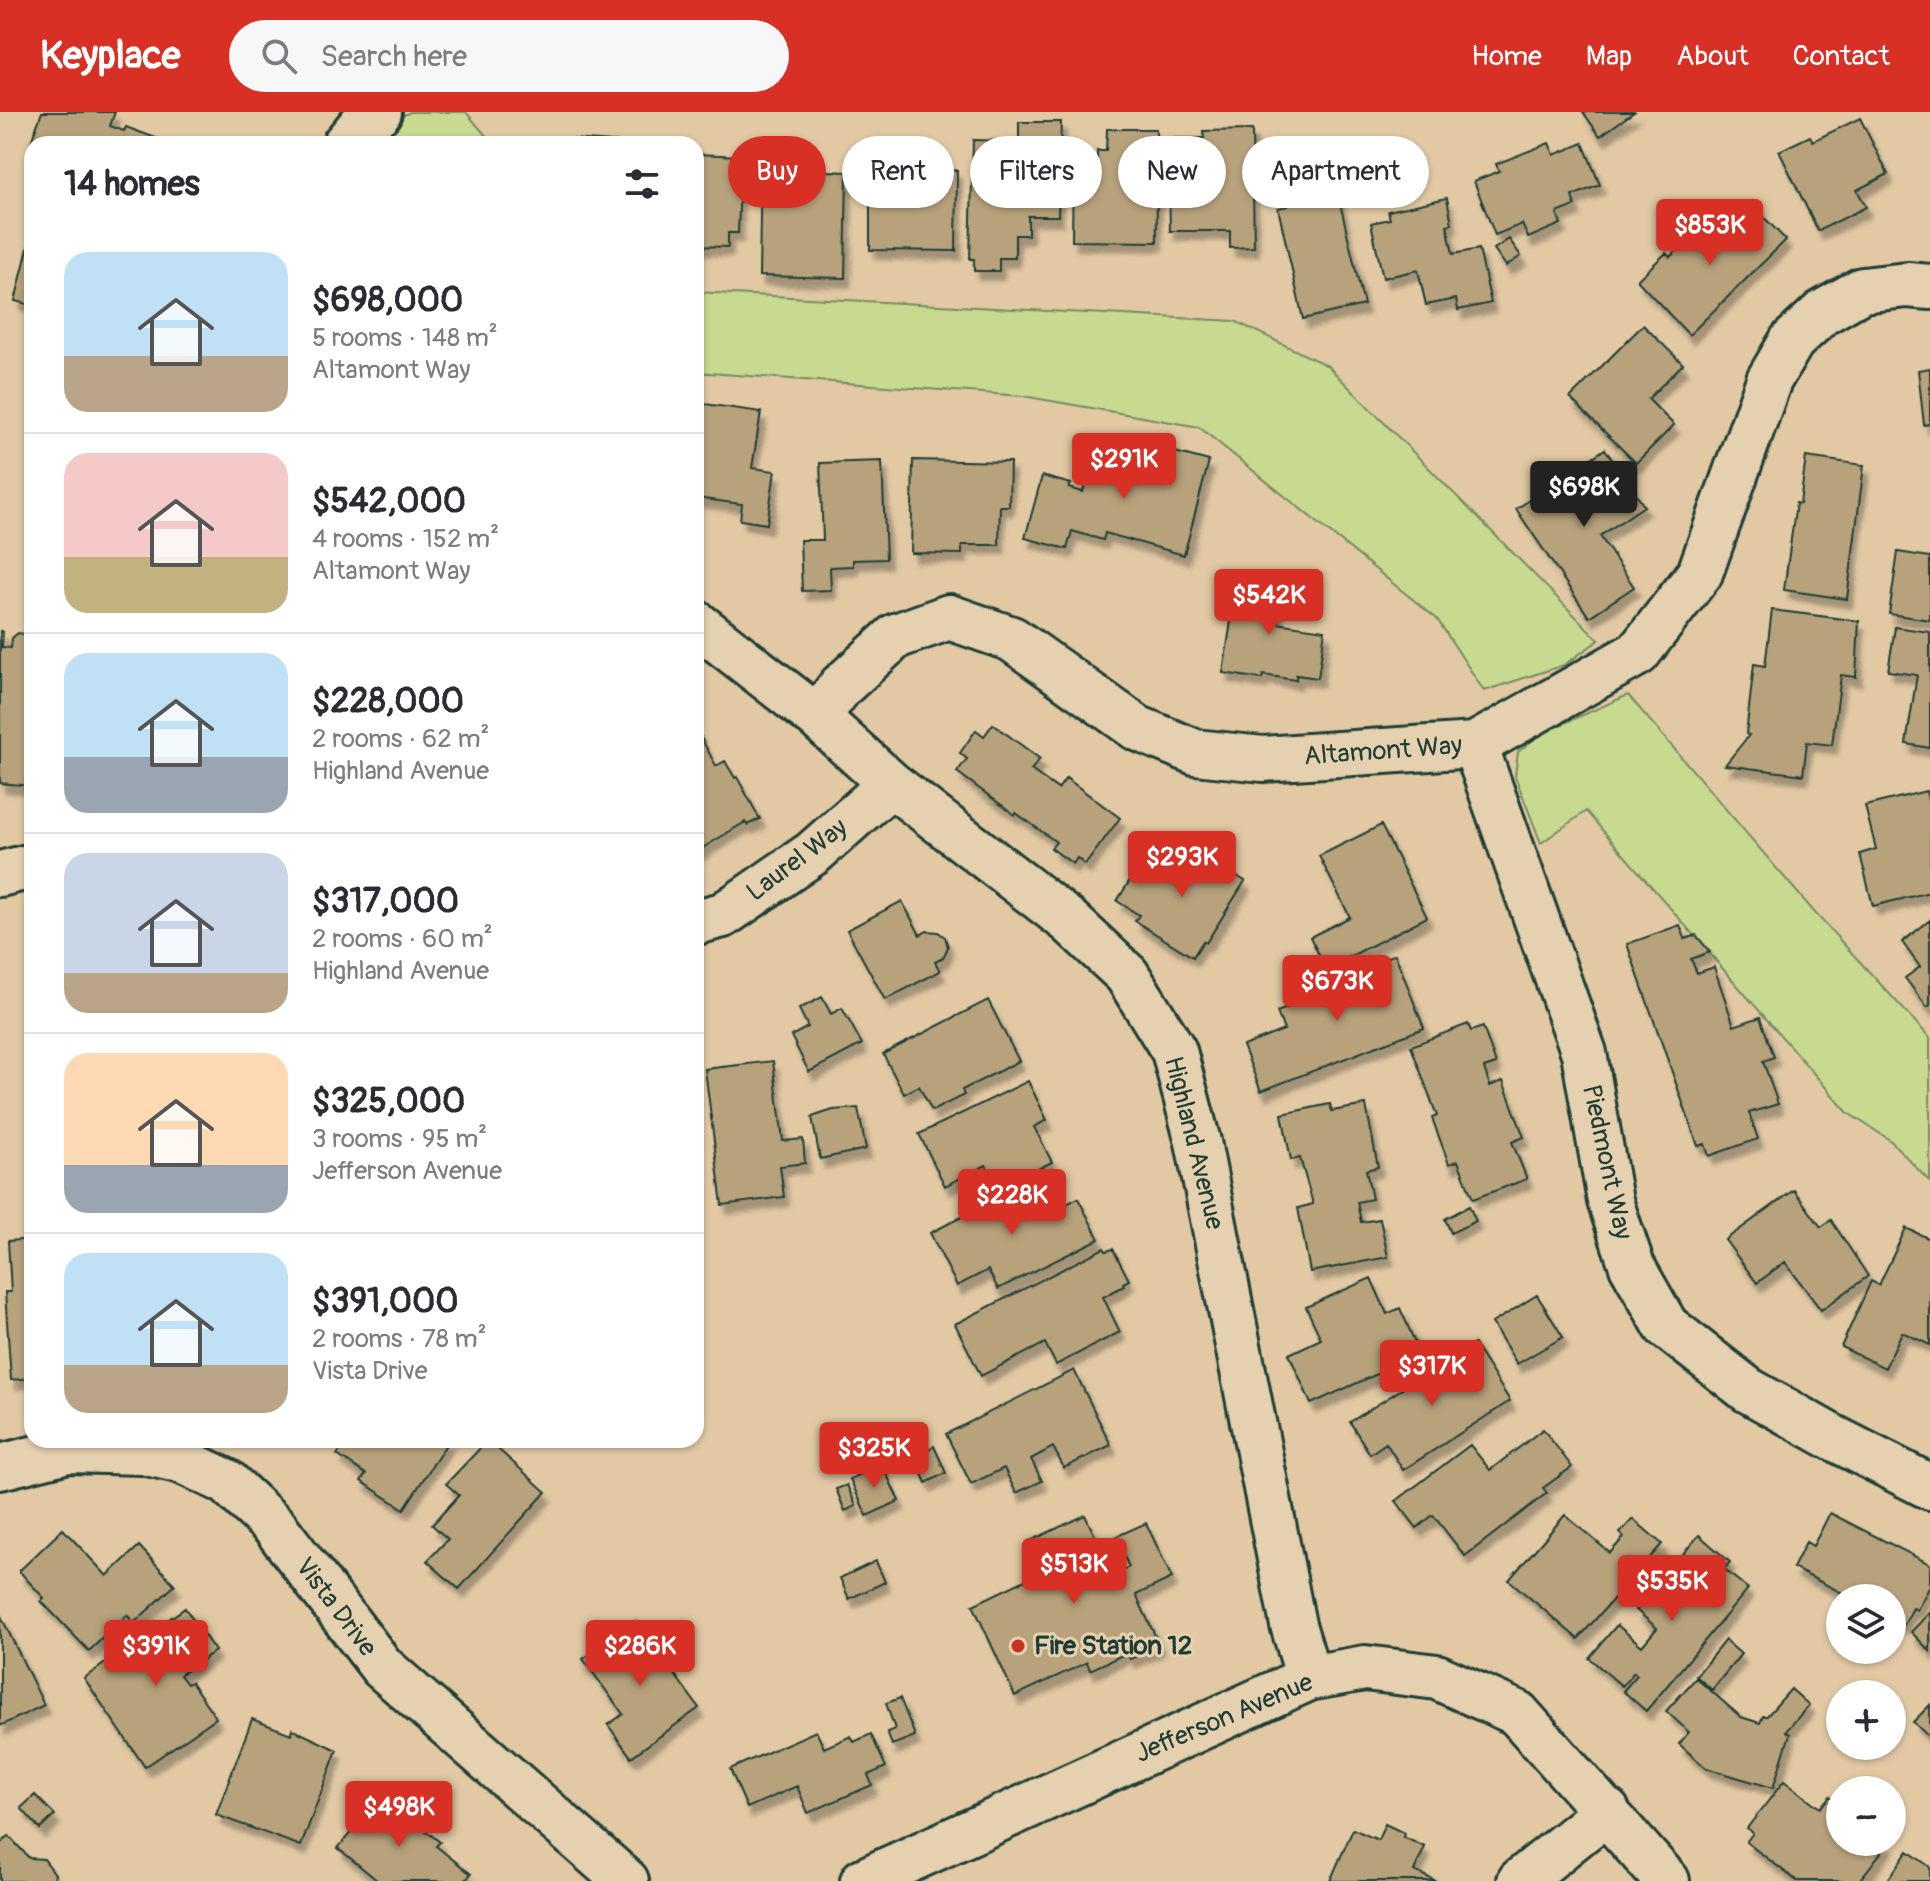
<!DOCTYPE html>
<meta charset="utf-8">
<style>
:root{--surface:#fff;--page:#f7f7f7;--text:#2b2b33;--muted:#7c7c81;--line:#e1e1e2;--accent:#d93025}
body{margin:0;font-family:Pangolin,sans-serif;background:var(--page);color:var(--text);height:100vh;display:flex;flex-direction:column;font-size:30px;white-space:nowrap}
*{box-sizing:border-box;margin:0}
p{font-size:26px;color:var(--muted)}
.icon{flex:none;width:44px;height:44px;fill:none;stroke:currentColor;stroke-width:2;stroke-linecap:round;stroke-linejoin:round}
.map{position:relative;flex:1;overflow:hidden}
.side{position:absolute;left:24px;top:24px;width:680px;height:1312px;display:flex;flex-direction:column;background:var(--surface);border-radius:24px;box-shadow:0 2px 6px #0004}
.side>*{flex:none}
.banner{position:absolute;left:728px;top:24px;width:760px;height:72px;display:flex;gap:16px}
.buttons{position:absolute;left:1826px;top:1472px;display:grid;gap:16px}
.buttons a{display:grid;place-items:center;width:80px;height:80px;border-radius:50%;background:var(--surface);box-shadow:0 2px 6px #0004;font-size:40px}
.price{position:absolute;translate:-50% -68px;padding:0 18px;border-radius:8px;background:var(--accent);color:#fff;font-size:26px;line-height:52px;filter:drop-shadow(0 2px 4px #0008)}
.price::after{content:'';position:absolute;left:50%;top:48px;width:24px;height:18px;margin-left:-12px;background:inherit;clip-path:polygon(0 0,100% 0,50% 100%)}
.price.active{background:#222;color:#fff}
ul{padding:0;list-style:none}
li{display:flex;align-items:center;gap:24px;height:200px;padding:0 40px}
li+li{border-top:2px solid var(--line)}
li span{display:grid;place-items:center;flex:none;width:224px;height:160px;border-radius:24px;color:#555}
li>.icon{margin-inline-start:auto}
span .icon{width:96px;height:96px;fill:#fffc;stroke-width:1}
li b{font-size:34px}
h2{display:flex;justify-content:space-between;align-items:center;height:96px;padding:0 40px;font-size:34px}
.pill{padding:0 28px;border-radius:36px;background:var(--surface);box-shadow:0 2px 6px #0004;font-size:28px;line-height:72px}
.pill.active{background:var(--accent);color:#fff}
header{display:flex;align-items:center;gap:48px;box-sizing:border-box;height:112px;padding:0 40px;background:var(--accent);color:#fff}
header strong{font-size:38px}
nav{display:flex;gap:44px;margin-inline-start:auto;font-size:28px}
.search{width:560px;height:72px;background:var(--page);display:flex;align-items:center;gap:20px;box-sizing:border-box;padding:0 28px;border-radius:44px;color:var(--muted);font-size:30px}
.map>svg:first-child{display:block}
</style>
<header>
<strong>Keyplace</strong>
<div class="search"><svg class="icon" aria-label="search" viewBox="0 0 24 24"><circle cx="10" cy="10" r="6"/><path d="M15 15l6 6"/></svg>Search here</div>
<nav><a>Home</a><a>Map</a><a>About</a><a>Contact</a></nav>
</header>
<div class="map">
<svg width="1930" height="1769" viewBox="0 0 1930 1769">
<defs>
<filter id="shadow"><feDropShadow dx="5" dy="9" stdDeviation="2" flood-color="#0004"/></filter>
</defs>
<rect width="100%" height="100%" fill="#e2c9a4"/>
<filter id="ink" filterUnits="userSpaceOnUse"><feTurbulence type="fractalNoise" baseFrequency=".0125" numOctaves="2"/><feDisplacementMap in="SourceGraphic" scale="16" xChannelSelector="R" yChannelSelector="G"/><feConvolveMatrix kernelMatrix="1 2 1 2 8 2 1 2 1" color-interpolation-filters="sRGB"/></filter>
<g filter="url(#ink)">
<path fill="#c8da8f" stroke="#748c62" stroke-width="2" d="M410,0H466L493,32H363L376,17Z
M696,180L1235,209L1328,254L1599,528L1564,553L1484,579L1437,507L1199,315L1023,284L696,260Z
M1628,583L1815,801L1930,926V1070L1890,1028L1848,1001L1586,699L1541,731L1515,664L1518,640L1542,621Z"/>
<path fill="#b8a27c" stroke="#1f3d34" stroke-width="2" filter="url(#shadow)" d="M42,0H115L110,14L124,19L126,15L172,32H32V40L28,38Z
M1583,0H1634L1600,24Z
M1860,6L1888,62L1857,78L1866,95L1818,119L1779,39L1810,24L1813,29Z
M1019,10H1061L1058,104H1028V123H1015V146H999V159H974V147H970L973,28L1019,29Z
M1107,17H1156L1157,130L1072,129L1073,47H1097V39H1106Z
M1252,18L1254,135L1230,136V119H1170L1168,26H1204L1203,19Z
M572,27L624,31V32H572Z
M1549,31L1554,43L1583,31L1600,73L1572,84L1575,94L1557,101L1561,112L1528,126L1522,112L1495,123L1474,69L1499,59L1496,52Z
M696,42L741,44L738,121H728V135L696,134Z
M761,42L807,44V58L847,60L845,166L759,164Z
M870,52L915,53V58H957L956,139L870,138Z
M1332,57L1364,193L1303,207L1278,96L1288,94L1282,69Z
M1447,86L1452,112L1447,113L1453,142L1479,137L1491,191L1458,198L1456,187L1426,193L1418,158L1383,166L1371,111L1390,107L1388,99Z
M1752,93L1786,128L1689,223L1637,168L1666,141L1670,145L1710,106L1723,120Z
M32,120V193L15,189Z
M1509,127L1521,144L1506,154L1494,137Z
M1643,213L1683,252L1648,287L1674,313L1636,351L1570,286Z
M1930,256V312L1924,313L1918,258Z
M698,291L761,300L752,356L775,359L767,412L740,408L742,392L696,386Z
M1141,331L1209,349L1184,443L1105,421L1103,428L1072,419L1067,437L1025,426L1042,364L1071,372L1069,376L1083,380L1093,344L1126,352L1130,335L1139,338Z
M1605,337L1644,394L1600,424L1634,475L1589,505L1516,397Z
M1806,345L1864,353L1847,487L1784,478L1796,391L1800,392Z
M913,348L1010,350L1009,394H1000L999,433H962V442L911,441Z
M882,349L886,447L853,448V454L830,455L831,478L802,479L800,428H823L820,351Z
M1898,440L1930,445V508L1889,502Z
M1243,463L1283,469L1276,511L1325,518L1318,566L1296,563V568L1263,563L1262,567L1223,561L1233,496L1238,497Z
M1772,498L1859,509L1856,565L1841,563L1832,633L1807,630L1803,663L1725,653L1749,623L1746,622L1754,552L1765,554Z
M1895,515L1930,520V636L1906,632L1917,563L1888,559Z
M0,519L3,520L2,535L11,536L12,526L18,521L32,523V674L0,671Z
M993,612L1040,647L1031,658L1058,677L1066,666L1120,706L1085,753L1077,746L1073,752L1051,736L1056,730L1016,701L1015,703L957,660L967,647L960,641L976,618L984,624Z
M698,620L716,654L725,649L735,666L737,665L760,707L747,713L745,710L696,740V622Z
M1926,679L1930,697V780L1873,794L1860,742L1876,737L1865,694Z
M1381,713L1427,805L1326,857L1310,825L1350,805L1319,744Z
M1195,738L1245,769L1206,831L1203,829L1193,845L1135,809L1139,803L1117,789L1142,749L1157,759L1170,739L1188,751Z
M902,789L920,823L927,819L938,820L945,825L948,835L943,846L935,850L940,859L885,888L847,818Z
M1930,808V893L1927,895L1905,866L1920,855L1902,830Z
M1680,813L1685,827L1696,823L1710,840L1691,847L1697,861L1714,855L1734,914L1760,905L1774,945L1763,949L1778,992L1749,1001L1758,1027L1709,1044L1705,1032L1698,1034L1627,832Z
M1395,842L1424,916L1261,979L1243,934L1284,918L1277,900L1287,896L1285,891L1331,873L1329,868Z
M822,885L831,902L842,896L862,932L809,960L791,924L808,915L799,897Z
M988,888L1019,949L962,978L964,983L932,999L919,974L904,982L883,942Z
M1468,912L1471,919L1483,915L1496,952L1484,956L1490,974L1503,969L1524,1025L1512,1030L1527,1067L1473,1087L1458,1049L1449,1052L1432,1006L1437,1004L1411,934Z
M773,949L783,1029L803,1027L805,1051L780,1054L784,1085L722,1093L705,957Z
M1028,969L1047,1008L1034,1015L1052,1050L998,1077L986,1053L945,1074L919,1022Z
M1330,992L1332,999L1366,993L1378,1055L1366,1058L1372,1087L1357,1090L1361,1110L1380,1107L1388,1145L1310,1160L1298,1096L1313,1092L1300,1046L1291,1048L1282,1002Z
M858,996L866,1037L820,1047L812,1005L833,998Z
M1031,1070L1047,1102L1078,1086L1099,1127L998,1177L988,1158L957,1174L930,1121Z
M1794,1078L1821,1115L1831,1108L1868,1164L1821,1198L1785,1150L1757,1171L1725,1128Z
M1469,1094L1476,1109L1451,1121L1445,1107Z
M1906,1116L1930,1127V1233L1902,1220L1885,1256L1841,1235L1871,1169L1879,1173Z
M32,1127V1266L11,1268L5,1180H11L8,1129Z
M1104,1136L1106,1139L1113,1137L1129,1168L1123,1171L1124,1174L1103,1185L1120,1220L1056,1253L1045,1231L981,1264L955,1212Z
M1371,1166L1387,1202L1400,1196L1418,1237L1405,1243L1408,1248L1311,1292L1289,1242L1321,1227L1306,1195Z
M1537,1183L1563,1225L1517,1252L1492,1211Z
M1474,1232L1510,1289L1403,1358L1386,1331L1370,1342L1350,1310L1408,1273L1403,1265L1424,1252L1430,1261Z
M1074,1258L1111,1333L1064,1356L1053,1335L1031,1347L1042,1369L1016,1381L1004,1356L971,1372L946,1322Z
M1543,1317L1572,1355L1543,1376L1547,1381L1465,1444L1433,1403L1417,1416L1396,1389L1470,1333L1490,1358Z
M347,1328H449L404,1397L361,1369L366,1362L337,1343Z
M488,1328L546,1380L459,1477L427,1449L448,1427L432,1413L459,1383L446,1372Z
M934,1334L946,1361L926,1371L914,1344Z
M882,1352L899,1389L867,1404L850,1367Z
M847,1373L856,1394L845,1399L836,1377Z
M1830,1401L1930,1452V1474L1917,1498L1913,1496L1904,1513L1892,1507V1486H1852L1793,1456L1806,1430L1813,1434Z
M1085,1403L1113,1462L1129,1455L1115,1425L1146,1411L1172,1466L1136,1483L1160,1534L1130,1547L1127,1541L1090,1558L1087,1550L1015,1584L973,1493L1042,1460L1028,1430Z
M1565,1403L1610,1441L1624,1425L1620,1421L1633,1407L1662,1432L1578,1527L1509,1468Z
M63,1417L107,1464L139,1434L175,1473L134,1511L127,1503L89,1539L41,1489L44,1486L19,1459Z
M1699,1423L1730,1450L1724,1457L1748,1477L1646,1599L1623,1579L1637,1563L1634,1560L1622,1574L1589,1546L1617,1513L1642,1534L1657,1516L1636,1498Z
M876,1449L885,1470L849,1487L840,1466Z
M185,1496L215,1539L180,1563L187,1572L191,1570L216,1606L145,1655L84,1566Z
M1930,1500V1539L1911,1520Z
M0,1502L44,1593L0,1614Z
M636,1509L699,1596L631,1645L608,1613L623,1602L583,1547Z
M1725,1528L1741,1542L1712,1578L1696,1564Z
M1696,1566L1741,1605L1760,1611L1763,1604H1767L1791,1577L1809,1593L1786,1619L1790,1622L1773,1676L1706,1656L1679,1632L1689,1620L1666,1599Z
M900,1586L915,1624L892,1633L887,1620L895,1617L886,1591Z
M1930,1593V1626L1913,1610Z
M252,1607L291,1622L292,1617L337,1638L301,1734L216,1703Z
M816,1619L824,1636L851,1624L854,1630L871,1622L886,1655L868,1663L872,1673L808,1701L797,1674L747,1696L730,1657Z
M1784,1669L1820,1696L1830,1684L1837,1690L1840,1686V1730H1889L1859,1769H1797L1746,1730L1753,1721L1747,1716Z
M35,1683L55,1703L40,1717L21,1696Z
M380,1685L418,1717L420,1714L440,1730L436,1734L471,1762L465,1769H378L338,1736Z
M1385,1712L1404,1721L1403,1725L1425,1735L1414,1759L1436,1769H1330L1353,1717L1378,1728Z
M9,1724L29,1746L44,1747L55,1762L54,1769H0V1732Z
M1908,1739L1930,1755V1769H1887Z"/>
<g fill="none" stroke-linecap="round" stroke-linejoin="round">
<g stroke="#1f3d34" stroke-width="50">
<path id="minor" d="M345,32L365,8L379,0
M696,511L817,605L891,672L1069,809L1127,863L1174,939L1198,1030L1293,1513L1309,1566
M817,605L841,574L896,524L949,505L1012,527L1137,616L1195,640L1263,647L1475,633L1638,541L1700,461L1769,268L1792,229L1822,201L1862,178L1907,173L1930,175
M1475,633L1584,941L1610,1089L1632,1154L1666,1214L1748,1278L1830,1324L1930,1375
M0,762L32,754
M696,810L723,803L813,741L891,672
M0,1355L68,1338L143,1340L182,1349L227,1370L275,1415L382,1555L626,1769
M863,1769L1309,1566L1365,1556L1437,1565L1517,1601L1667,1769
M1520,1769L1607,1699"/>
</g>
<use href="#minor" stroke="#e5d0af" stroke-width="44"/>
</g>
</g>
<circle fill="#c8321e" stroke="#e5d0af" stroke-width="3" cx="1018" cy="1534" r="8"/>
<g text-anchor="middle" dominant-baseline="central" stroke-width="6" stroke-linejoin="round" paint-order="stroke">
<g font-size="26" fill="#1f3d34" stroke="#e5d0af">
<text transform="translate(1383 639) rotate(-4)">Altamont Way</text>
<text transform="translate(797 748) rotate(-37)">Laurel Way</text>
<text transform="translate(1194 1031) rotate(76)">Highland Avenue</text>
<text transform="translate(1607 1050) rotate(78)">Piedmont Way</text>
<text transform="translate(336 1495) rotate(53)">Vista Drive</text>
<text transform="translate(1224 1606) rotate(-23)">Jefferson Avenue</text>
</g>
<g font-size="26" font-weight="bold" fill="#1f3d34" stroke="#e5d0af" text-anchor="start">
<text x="1034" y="1534">Fire Station 12</text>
</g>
</g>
</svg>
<div class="buttons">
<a><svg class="icon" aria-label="layers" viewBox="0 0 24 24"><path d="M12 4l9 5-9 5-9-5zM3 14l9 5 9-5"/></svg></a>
<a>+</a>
<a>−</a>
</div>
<b class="price" style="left:1710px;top:155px">$853K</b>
<b class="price" style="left:1124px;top:389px">$291K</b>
<b class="price active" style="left:1584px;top:417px">$698K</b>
<b class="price" style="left:1269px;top:525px">$542K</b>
<b class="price" style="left:1182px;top:787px">$293K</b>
<b class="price" style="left:1337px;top:911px">$673K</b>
<b class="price" style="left:1012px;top:1125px">$228K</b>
<b class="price" style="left:1432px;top:1296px">$317K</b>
<b class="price" style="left:874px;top:1378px">$325K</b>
<b class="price" style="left:1074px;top:1494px">$513K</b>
<b class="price" style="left:1672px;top:1511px">$535K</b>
<b class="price" style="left:156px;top:1576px">$391K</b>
<b class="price" style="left:640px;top:1576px">$286K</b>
<b class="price" style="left:399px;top:1737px">$498K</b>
<div class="banner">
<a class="pill active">Buy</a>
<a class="pill">Rent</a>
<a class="pill">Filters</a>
<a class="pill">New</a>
<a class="pill">Apartment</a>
</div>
<section class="side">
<h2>14 homes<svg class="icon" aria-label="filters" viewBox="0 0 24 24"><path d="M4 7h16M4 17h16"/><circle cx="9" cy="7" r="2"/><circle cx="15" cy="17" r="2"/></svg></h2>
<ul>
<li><span style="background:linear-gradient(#bfe0f5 65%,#b9a48a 0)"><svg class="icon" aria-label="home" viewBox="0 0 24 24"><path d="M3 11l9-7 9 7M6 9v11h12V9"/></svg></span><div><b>$698,000</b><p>5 rooms · 148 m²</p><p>Altamont Way</p></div></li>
<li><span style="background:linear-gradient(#f6c9c9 65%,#c2b280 0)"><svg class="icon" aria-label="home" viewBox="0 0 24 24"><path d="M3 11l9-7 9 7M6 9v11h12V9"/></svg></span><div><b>$542,000</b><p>4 rooms · 152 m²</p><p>Altamont Way</p></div></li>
<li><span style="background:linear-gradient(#bfe0f5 65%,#9aa5b1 0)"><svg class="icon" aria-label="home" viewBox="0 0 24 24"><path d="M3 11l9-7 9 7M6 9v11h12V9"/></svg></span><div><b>$228,000</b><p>2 rooms · 62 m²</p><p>Highland Avenue</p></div></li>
<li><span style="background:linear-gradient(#c9d6e8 75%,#b9a48a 0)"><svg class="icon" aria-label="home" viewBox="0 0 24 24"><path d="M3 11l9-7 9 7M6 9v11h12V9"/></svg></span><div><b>$317,000</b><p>2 rooms · 60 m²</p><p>Highland Avenue</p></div></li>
<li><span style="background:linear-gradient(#ffd9b3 70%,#9aa5b1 0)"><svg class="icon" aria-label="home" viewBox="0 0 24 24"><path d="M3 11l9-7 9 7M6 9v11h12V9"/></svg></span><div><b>$325,000</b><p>3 rooms · 95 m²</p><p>Jefferson Avenue</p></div></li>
<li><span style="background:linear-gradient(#bfe0f5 70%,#b9a48a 0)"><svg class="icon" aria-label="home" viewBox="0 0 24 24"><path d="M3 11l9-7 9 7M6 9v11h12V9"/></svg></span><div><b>$391,000</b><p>2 rooms · 78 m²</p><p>Vista Drive</p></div></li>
</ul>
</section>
</div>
